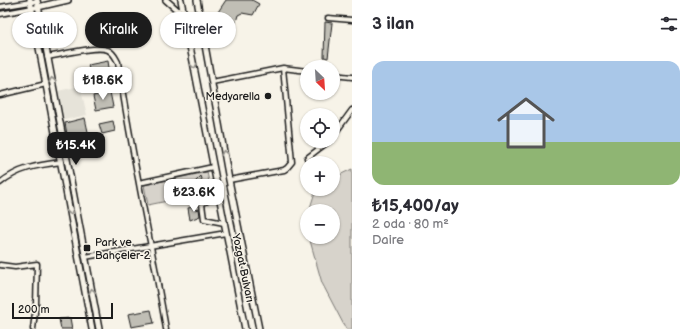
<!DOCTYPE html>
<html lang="tr">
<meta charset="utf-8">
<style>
:root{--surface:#fff;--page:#f2f2f3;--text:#2b2b33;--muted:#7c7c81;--accent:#1c1c1c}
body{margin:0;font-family:"Balsamiq Sans",sans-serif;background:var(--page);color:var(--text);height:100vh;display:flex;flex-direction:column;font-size:15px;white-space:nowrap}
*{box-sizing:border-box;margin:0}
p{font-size:13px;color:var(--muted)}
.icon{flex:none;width:22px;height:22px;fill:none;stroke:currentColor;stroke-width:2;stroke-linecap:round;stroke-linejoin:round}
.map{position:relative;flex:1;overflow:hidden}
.side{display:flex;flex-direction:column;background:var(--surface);width:348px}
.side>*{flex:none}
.banner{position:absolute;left:12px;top:12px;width:280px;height:36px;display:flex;gap:8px}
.needle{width:26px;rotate:155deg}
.fabs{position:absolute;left:300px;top:60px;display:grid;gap:8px}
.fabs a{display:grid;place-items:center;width:40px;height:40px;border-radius:50%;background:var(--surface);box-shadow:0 1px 3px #0004;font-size:20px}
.scale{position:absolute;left:12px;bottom:10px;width:101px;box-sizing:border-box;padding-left:4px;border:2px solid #1c1c1c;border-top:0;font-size:11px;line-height:14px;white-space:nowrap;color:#1c1c1c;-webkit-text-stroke:3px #f7f3e8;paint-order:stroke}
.price{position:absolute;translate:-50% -34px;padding:0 9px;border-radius:8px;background:#fff;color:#222;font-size:13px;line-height:26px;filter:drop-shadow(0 1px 2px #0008)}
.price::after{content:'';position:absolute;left:50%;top:24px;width:12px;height:9px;margin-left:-6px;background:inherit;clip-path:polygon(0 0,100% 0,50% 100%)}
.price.on{background:var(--accent);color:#fff}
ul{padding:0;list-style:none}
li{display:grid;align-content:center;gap:8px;height:212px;padding:0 20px}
li span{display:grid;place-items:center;height:124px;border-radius:12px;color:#555}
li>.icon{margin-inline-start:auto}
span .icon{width:72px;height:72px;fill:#fffc;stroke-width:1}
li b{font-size:17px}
h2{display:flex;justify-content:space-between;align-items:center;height:48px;padding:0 20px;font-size:17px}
.chip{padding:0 14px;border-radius:18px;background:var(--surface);box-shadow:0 1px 3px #0004;font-size:14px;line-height:36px}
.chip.on{background:var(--accent);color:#fff}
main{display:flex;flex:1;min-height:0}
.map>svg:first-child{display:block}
</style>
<main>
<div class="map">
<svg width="352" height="329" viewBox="0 0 352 329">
<rect width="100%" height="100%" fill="#f7f3e8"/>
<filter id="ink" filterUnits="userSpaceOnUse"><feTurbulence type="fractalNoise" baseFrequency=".025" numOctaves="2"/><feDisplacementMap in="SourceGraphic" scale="8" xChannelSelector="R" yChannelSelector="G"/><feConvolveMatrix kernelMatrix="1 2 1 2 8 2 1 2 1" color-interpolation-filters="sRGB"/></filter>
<g filter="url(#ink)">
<path fill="#e6e3d9" d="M80,86L87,115L64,120L58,91Z"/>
<path fill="#d7d3cb" stroke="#7a7874" d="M352,169V329H346L322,283L309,237H333V211H309L316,189H333V178Z
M207,172L211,192L148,205L144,185Z"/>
<path fill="#c0beb5" stroke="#1c1c1c" d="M226,0H252L259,4L253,15L242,13L238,15L231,39L220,34L216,15Z
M325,22L332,23L328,58L324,57Z
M108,61L110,75L91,78L88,65Z
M110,92L113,107L96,110L93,96Z
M85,118L90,141L69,146L65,123Z
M113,121L115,131L102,134L99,124Z
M201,176L202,179L200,182L203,188L201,191L196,192L193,190L192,185Z
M193,207L194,210L199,209L200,216L190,220L188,208Z
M151,310L154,323L131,327L128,314Z
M70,318L72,329H61L59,319Z"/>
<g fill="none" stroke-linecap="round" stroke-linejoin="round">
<g stroke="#1c1c1c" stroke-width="7">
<path id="minor" d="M0,7L37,1
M0,14L38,7
M328,18L352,20
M47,57C61,55 96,45 108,50C114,53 115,57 118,62C131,152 151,240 166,329
M333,75L352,77
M212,82L283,68L307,71
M0,95L46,84
M333,136L352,110
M307,158L329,141
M229,180L284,170L287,168L292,162L283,68
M0,183C18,168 38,165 61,162
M139,183L213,167
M218,194L202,204L204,219L224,223
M85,257L226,233
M0,265L15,267L37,264L36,304L33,329"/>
</g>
<g stroke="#1c1c1c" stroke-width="8">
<path id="major" d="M30,0L92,329
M37,0L99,329
M166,0L184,16
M181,0L245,329
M197,0L229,180L259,329
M38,7L68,0"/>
</g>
<use href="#minor" stroke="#f7f3e8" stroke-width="4"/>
<use href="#major" stroke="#f7f3e8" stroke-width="5"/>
</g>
<defs><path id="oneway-chevron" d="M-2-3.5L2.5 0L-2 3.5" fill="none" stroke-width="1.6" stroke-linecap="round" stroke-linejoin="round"/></defs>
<g stroke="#94928c">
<use href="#oneway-chevron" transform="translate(194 66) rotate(79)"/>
<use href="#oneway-chevron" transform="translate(52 80) rotate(-100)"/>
<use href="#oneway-chevron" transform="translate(224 153) rotate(-100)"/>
<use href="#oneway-chevron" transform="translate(70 212) rotate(80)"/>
<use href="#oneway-chevron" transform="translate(92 291) rotate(-101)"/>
</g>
</g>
<g fill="#1c1c1c" stroke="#f7f3e8" stroke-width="1.5">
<circle cx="268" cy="96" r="4"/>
<rect x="83" y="244" width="8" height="8" rx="2"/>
</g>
<g text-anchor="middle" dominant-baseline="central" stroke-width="3" stroke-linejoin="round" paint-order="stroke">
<g font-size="11" fill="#1c1c1c" stroke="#f7f3e8" text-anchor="end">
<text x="260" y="96">Medyarella</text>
<text x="95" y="242" text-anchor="start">Park ve<tspan x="95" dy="13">Bahçeler-2</tspan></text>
</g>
<g font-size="11" fill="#1c1c1c" stroke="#f7f3e8">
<text transform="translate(243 268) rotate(78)">Yozgat Bulvarı</text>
</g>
</g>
</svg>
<div class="fabs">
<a><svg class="needle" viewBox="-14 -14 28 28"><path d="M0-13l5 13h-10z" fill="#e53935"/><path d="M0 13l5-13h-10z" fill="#7c7c81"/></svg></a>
<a><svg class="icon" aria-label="locate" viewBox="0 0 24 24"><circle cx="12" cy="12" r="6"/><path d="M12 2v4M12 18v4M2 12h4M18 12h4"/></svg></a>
<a>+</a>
<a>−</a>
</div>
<div class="scale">200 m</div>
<b class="price" style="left:103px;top:101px">₺18.6K</b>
<b class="price on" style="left:76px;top:166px">₺15.4K</b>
<b class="price" style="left:194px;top:213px">₺23.6K</b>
<div class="banner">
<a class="chip">Satılık</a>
<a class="chip on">Kiralık</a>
<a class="chip">Filtreler</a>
</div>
</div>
<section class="side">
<h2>3 ilan<svg class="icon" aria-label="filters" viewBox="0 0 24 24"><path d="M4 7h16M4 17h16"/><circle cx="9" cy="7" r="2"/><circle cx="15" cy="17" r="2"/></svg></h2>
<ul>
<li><span style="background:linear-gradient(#a9c7e8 65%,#8fb573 0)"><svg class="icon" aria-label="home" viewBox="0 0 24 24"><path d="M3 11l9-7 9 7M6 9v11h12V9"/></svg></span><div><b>₺15,400/ay</b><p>2 oda · 80 m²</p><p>Daire</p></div></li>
</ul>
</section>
</main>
